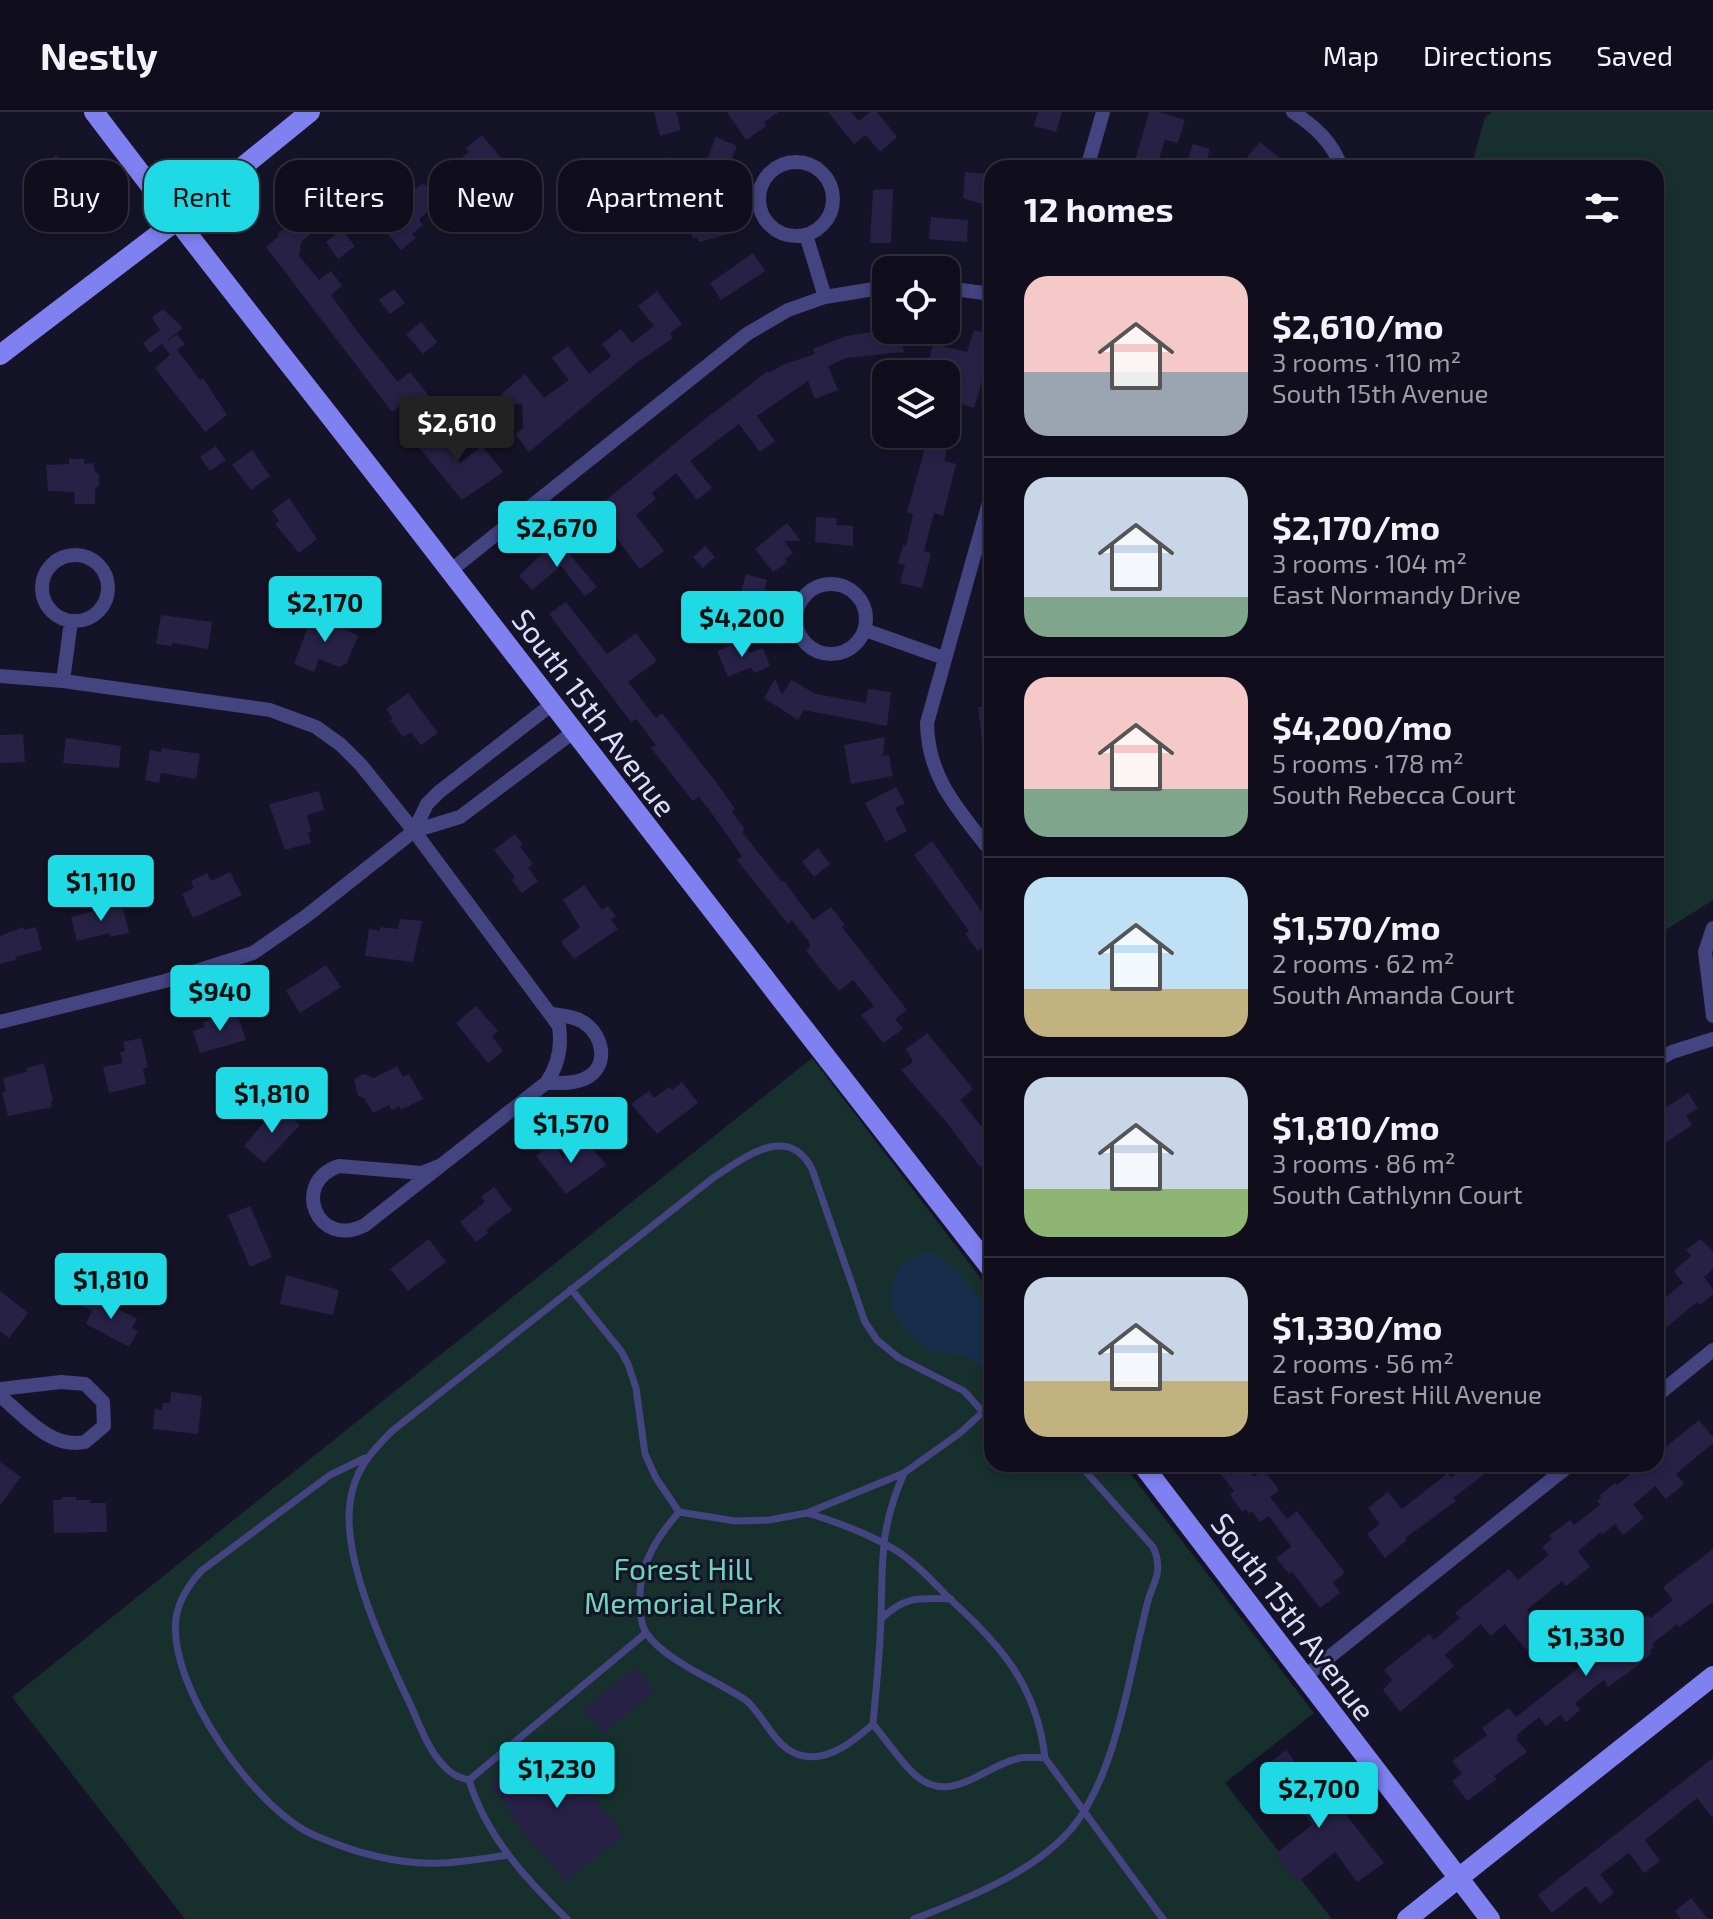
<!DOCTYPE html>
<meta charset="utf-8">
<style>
:root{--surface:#100e1d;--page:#191726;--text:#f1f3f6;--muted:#9c9ca4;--line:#302e3b;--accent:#1fdae4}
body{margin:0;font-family:"Exo 2",sans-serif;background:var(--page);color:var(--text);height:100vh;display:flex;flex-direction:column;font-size:30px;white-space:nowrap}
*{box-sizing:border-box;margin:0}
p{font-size:26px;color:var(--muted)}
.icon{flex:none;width:44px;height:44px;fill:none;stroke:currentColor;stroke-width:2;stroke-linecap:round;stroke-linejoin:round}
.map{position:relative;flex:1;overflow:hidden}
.drawer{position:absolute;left:984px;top:48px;width:680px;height:1312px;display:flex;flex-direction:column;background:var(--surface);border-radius:24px;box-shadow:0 4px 12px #0003,0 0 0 2px var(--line)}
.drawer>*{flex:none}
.guide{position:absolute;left:24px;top:48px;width:760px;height:72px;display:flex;gap:16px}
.buttons{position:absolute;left:872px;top:144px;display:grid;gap:16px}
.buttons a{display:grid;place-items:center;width:88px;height:88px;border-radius:16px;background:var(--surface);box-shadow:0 4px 12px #0003,0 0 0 2px var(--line);font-size:40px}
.price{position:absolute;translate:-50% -68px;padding:0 18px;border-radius:8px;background:var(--accent);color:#111;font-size:26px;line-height:52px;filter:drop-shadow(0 2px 4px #0008)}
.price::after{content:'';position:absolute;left:50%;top:48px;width:24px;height:18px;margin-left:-12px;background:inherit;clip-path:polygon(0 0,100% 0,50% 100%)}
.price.on{background:#222;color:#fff}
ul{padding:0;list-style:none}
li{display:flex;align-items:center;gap:24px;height:200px;padding:0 40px}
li+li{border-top:2px solid var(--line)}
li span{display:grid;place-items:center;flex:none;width:224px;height:160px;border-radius:24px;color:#555}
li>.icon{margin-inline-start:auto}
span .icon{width:96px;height:96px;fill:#fffc;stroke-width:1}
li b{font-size:34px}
h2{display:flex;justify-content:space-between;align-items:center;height:96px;padding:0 40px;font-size:34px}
.chip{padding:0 28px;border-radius:24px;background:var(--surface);box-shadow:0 4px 12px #0003,0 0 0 2px var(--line);font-size:28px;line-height:72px}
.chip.on{background:var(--accent);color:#111}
header{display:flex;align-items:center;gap:48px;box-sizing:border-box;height:112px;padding:0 40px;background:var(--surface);border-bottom:2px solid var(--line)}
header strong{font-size:38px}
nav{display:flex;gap:44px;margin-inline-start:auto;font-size:28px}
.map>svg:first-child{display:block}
</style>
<header>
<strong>Nestly</strong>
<nav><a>Map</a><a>Directions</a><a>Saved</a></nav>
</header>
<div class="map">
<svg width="1713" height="1807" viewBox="0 0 1713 1807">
<rect width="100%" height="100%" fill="#151327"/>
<path fill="#17302e" d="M1492,0H1713V788L1656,824V56H1471L1485,5Z
M812,946L992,1181V1352H1123L1314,1601L1225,1671L1332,1807H185L12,1585Z"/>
<path fill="#172e4b" d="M921,1141H935L958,1160L992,1202V1259L963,1244L929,1238L907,1220L892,1199L890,1179L899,1155Z"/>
<path fill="#272145" d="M654,0H676L681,18L660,24Z
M727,0H779L764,10L766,14L746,28Z
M828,0H851L859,9L870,0H877L897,25L880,40L866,23L854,32Z
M1038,0H1062L1056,20L1034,14Z
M1149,0H1159L1185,8L1178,31L1165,28L1156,56H1133Z
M482,23L502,47L461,80L458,76L419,107L423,113L412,122L416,126L401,138L387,121L404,109L393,94L423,71L426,75L469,40L466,36Z
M716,25L737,34L723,68L702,59Z
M1260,30L1292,56H1255L1245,48Z
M1193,32L1210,37L1204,56L1187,51Z
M56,43L88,81L65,99L41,67L46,64L40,56Z
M668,45L687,52L678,74L660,67Z
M965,60L992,62V95L963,86Z
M893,77L891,131H870L873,78Z
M705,86L711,106L727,102L732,121L699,130L697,125L693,127L683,93Z
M303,98L317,117L301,130L299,144L319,168L331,159L342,174L331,183L357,219L398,270L410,260L437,294L418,307L404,290L392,300L266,135L279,124L277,122L284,116L282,114Z
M931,105L968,108L967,130L929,127Z
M342,117L355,134L338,147L326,130Z
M753,141L765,159L721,188L710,171Z
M394,177L405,191L390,202L379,188Z
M657,179L682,212L670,221L673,226L635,252L529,340L515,322L523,316L522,292L486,295L525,262L544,286L569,268L552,246L568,234L589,262L611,244L602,232L621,217L632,231L654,214L638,194Z
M163,197L183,216L150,241L143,231L160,218L152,205Z
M421,210L437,230L423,242L406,222Z
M883,218H900L904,240L846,246L828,254L838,278L815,287L808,269L757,304L775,329L760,340L739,312L690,349L712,376L697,388L676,361L652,381L656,387L636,403L664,439L640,457L608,415L596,426L582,408L695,315L768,259L769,261L782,253L815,242L813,237L846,224Z
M974,218L992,223V237L974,296L962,292L948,333L944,349L956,352L943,404L934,401L924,439L931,441L922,476L900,471L905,453L898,451L903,433L906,434L913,402L907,400L929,322H946V256L928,252L933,232L967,240Z
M177,222L185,232L177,238L200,268L203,266L227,303L205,320L155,256L170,243L162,232Z
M482,299L496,316L479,330L465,312Z
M428,312L460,351L482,334L503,360L462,388L411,326Z
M216,334L226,348L210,359L200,345Z
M252,338L270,364L251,378L232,353Z
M69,347H84V352L94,351V358L99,363V373L95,377V392H75L74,380L48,379L46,353L69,352Z
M289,386L317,427L299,441L275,412L279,409L272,399Z
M816,405L837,406L836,413L853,414V434L815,430Z
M787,411L801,429H784L793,441L785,447L787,450L773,460L755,437Z
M557,427L597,475L585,484L561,454L532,478L519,464Z
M705,434L715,445L703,456L693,445Z
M746,462L767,468L757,503L736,497Z
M566,490L607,542L636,521L657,549L628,570L656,606L662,601L716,670L735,697L732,700L745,718L742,720L782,770L784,769L813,808L831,795L845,813L842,815L907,898L895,907L903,917L883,931L861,903L874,894L853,868L839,879L818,854L806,838L810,835L809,830L792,808L788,812L737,748L742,744L708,696L699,685L693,689L651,636L656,633L636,607L631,610L549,502Z
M709,491L726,496L721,515L704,510Z
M319,500L332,505L330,509L358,524L347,551L339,555L319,547L314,560L294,552L311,507L315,508Z
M161,503L212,510L208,537L172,531V534L156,532Z
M744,528L750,541L763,536L770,554L754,561L751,555L728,565L717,539Z
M775,567L782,583L791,568L816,582L866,591L868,577L891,580L887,614L804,598L798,608L764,586Z
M408,581L438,621L421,633L411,620L403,625L390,608L393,607L386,597Z
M992,594V637H983L978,595Z
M23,622L25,650L0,651V623Z
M885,625L883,644L889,643L893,664L851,672L844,633Z
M66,626L121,634L119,656L63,651Z
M162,636L200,642L196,667L161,661L159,671L145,668L150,638L161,640Z
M896,675L905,691L895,696L907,719L886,730L865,691Z
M319,679L324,698L307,703L311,720L308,721L311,731L285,738L269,692Z
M515,722L523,733L520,735L533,752L528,756L538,769L522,781L512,768L515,765L494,738Z
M932,729L992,814V846L984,835L978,839L965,822L969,819L914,743Z
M818,736L830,752L814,765L802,750Z
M230,760L242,783L193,806L182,782L194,776L191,769L207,761L211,769Z
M584,773L602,798L608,794L616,804L611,808L618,817L574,847L561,830L580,815L563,788Z
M122,792L129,821L110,825L109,821L77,829L71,805Z
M400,807L422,809L413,850L365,844L369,817L380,819V815L398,817Z
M23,815L24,818L36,815L42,838L15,845L16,848L0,852V824Z
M326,853L341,875L300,901L286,879Z
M476,894L498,919L492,924L503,939L488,951L456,911Z
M236,899L246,928L200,941L193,919L205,915L203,910Z
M927,921L973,977L960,988L991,1026L985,1030L992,1040V1046L980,1055L948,1012L901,958L913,950L906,937Z
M141,926L148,955L143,957L146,972L109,981L103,955L123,951L120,940L125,939L123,930Z
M44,951L53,989H51L52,995L8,1004L2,980L6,979L3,966L27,960L26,956Z
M397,954L403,965L409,962L423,987L401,998L399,994L392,998L389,993L373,1001L364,986L358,984L354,967L364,962L374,966Z
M682,970L698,991L657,1022L631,992L649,979L654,986L669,975L672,978Z
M1688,981L1698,996L1686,1004L1692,1013L1656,1037V1002Z
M278,994L300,1013L264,1051L244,1034Z
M586,1028L606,1053L566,1082L536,1044L553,1031L563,1045Z
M494,1075L512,1098L486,1118L488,1121L476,1130L460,1110L485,1090L481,1085Z
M250,1094L272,1145L250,1155L228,1103Z
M429,1127L446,1150L408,1179L390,1157Z
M1700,1127L1713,1139V1157L1704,1165L1713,1177V1182L1700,1193L1697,1190L1656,1224V1193L1683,1171L1674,1159L1691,1144L1686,1138Z
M286,1163L339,1178L333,1203L280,1192Z
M0,1179L28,1201L9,1226L0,1219Z
M90,1182L137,1207L132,1216L138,1219L129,1235L86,1212L92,1199L83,1194Z
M171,1280L202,1284L198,1322L153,1317L155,1297L162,1298L163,1291H170Z
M1699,1308L1713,1325V1331L1676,1362L1684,1372L1666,1387L1655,1374L1633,1393L1644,1406L1623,1423L1615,1412L1602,1423L1601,1420L1578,1439L1590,1455L1566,1474L1562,1469L1527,1498L1546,1522L1526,1538L1505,1512L1491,1524L1481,1512L1445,1543L1454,1554L1400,1600L1383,1578L1392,1568L1384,1558L1429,1522L1434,1528L1460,1506L1455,1501L1509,1457L1518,1468L1549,1443L1542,1435L1552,1427L1549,1424L1570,1408L1574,1413L1600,1393L1597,1389L1601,1386L1600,1383L1615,1371L1617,1373L1643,1352H1656V1343Z
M0,1350L21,1365L0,1393Z
M1213,1352H1244L1254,1365L1264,1358L1279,1378L1270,1385L1287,1407L1297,1399L1345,1461L1333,1470L1340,1481L1320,1496L1292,1460L1289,1462L1276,1446L1291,1435L1289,1431L1269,1404L1260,1410L1252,1399L1248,1401L1246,1397L1242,1400L1230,1383L1234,1379Z
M1467,1352H1498L1453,1386L1456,1389L1405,1426L1407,1428L1385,1446L1367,1422L1380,1412L1368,1396L1388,1380L1402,1397L1448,1361L1451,1365Z
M62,1385H76V1388H90V1391H106L107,1420L54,1421L53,1388H62Z
M1713,1437V1490L1679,1515L1677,1512L1652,1532L1654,1535L1650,1539L1652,1541L1636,1555L1608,1575L1604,1568L1575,1591L1580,1598L1566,1610L1560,1603L1546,1614L1539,1605L1517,1623L1519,1625L1516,1627L1527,1640L1494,1664L1497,1667L1467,1689L1452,1669L1462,1661L1452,1649L1487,1623L1482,1616L1509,1596L1516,1605L1614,1528L1607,1520L1628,1503L1636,1513L1648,1503L1651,1506L1673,1488L1663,1475Z
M636,1556L654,1580L602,1621L583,1596Z
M549,1627L598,1686L596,1688L624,1724L565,1769L508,1701L511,1699L490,1673Z
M1286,1638L1307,1666L1303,1669L1328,1704L1340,1695L1384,1751L1357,1770L1335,1740L1298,1770L1275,1742L1312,1713L1292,1686L1279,1695L1271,1683L1284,1673L1268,1652Z
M1713,1646V1706L1697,1686L1645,1728L1660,1749L1644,1761L1629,1741L1600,1762L1614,1781L1600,1792L1586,1774L1552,1801L1538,1783Z
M1691,1786L1708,1807H1681L1675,1799Z"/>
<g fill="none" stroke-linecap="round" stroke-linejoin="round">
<path stroke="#434480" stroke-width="7" d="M571,1177L621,1239L628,1252L636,1276L645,1342L656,1366L679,1400L735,1409L769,1408L807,1401L904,1361L960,1321L983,1300L992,1299
M365,1346L330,1363L201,1459C189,1473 179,1487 176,1506C167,1574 256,1699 316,1724C356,1741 397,1753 441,1751C463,1750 486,1746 508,1743
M679,1400C659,1423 641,1449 640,1481C640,1494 639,1511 647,1522C661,1543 700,1562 722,1574C730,1579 741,1584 748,1590C766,1607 777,1640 804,1644C830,1649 855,1628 873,1612C876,1577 880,1541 881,1506C883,1446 879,1419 904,1361
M807,1401C837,1410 870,1422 897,1439C917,1452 934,1471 951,1488C1002,1534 1037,1575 1045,1646L1163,1807
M881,1507C905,1484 919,1486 951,1487
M646,1521L469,1668C457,1665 451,1662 443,1653C428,1637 420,1614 411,1594C386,1542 342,1449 350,1391C354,1359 370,1341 392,1319L713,1066C744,1046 788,1010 812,1057L865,1210L877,1228L899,1246L964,1279L983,1300
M873,1612C886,1628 898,1646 912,1660C949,1697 982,1654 1020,1646C1028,1644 1038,1646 1045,1646
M469,1668C486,1724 526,1767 567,1807
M914,1807C966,1787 1035,1760 1072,1716C1118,1661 1130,1555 1149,1485C1157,1466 1162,1454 1153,1435L1079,1352"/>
<path stroke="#434480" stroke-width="14" d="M1293,0C1314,14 1334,31 1341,56
M759 87a37 37 0 1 1 74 0a37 37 0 1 1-74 0Z
M1087,56L1103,0
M806,123L825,185
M946,176L992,182
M992,380L927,611C928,668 960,699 992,741
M42 476a33 33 0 1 1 66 0a33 33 0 1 1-66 0Z
M450,459L747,222L788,198L825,185L886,175
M796 507a35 35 0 1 1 70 0a35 35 0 1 1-70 0Z
M865,518L944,546
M0,564L63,569L270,598L316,615L341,633L361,653L414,719L559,914C562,935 559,953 546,971L365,1113C317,1138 290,1070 339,1054L422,1061L439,1054
M63,569L71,509
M414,719L427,692L439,680L551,593
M1713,816L1705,840L1713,904
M0,910L165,869L253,841L305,805L414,719L460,705L572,621
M1656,949L1672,940L1713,927
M546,971C558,971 573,972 584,967C610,956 604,923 583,910C574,904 563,904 552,902
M0,1277L61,1270L85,1272L103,1290L104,1314L85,1330C50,1337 25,1304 0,1284
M1656,1284L1713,1238
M1303,1566L1571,1352"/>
<path stroke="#7f81f0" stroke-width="20" d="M94,0C211,155 333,306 451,460C630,693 811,926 992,1158
M0,243L176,109L310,0
M1142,1352L1490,1807
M1407,1807L1713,1564"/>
</g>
<g text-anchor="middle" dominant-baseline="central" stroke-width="6" stroke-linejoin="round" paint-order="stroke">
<g font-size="30" fill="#deddfb" stroke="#151327">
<text transform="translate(595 600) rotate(53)">South 15th Avenue</text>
<text transform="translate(1294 1504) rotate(53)">South 15th Avenue</text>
</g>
<g font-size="30" fill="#70d3b6" stroke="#151327">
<text x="683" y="1456">Forest Hill<tspan x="683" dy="34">Memorial Park</tspan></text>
</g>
</g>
</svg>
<div class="buttons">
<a><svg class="icon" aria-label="locate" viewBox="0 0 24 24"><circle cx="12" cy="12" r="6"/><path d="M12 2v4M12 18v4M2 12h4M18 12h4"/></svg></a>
<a><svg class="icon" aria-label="layers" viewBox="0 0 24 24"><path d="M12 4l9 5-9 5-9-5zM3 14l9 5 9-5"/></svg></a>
</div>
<b class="price on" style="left:457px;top:352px">$2,610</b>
<b class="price" style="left:557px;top:457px">$2,670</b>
<b class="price" style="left:325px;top:532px">$2,170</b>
<b class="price" style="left:742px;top:547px">$4,200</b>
<b class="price" style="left:101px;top:811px">$1,110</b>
<b class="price" style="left:220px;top:921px">$940</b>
<b class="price" style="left:272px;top:1023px">$1,810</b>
<b class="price" style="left:571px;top:1053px">$1,570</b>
<b class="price" style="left:111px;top:1209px">$1,810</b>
<b class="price" style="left:1586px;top:1566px">$1,330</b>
<b class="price" style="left:557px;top:1698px">$1,230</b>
<b class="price" style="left:1319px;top:1718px">$2,700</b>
<div class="guide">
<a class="chip">Buy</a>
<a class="chip on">Rent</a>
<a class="chip">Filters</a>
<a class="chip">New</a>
<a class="chip">Apartment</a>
</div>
<section class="drawer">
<h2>12 homes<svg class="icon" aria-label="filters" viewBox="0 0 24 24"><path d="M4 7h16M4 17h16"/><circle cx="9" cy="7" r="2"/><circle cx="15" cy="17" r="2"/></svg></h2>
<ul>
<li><span style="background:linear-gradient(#f6c9c9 60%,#9aa5b1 0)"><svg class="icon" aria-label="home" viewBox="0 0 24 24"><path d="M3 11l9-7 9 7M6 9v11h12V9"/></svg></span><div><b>$2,610/mo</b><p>3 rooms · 110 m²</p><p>South 15th Avenue</p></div></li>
<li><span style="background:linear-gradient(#c9d6e8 75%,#7fa58c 0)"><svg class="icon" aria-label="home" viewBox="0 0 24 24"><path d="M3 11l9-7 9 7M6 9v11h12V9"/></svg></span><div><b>$2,170/mo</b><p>3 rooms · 104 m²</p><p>East Normandy Drive</p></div></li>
<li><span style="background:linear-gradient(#f6c9c9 70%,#7fa58c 0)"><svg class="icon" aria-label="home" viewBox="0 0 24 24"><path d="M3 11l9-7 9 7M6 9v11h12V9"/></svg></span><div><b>$4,200/mo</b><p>5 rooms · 178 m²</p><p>South Rebecca Court</p></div></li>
<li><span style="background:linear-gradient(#bfe0f5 70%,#c2b280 0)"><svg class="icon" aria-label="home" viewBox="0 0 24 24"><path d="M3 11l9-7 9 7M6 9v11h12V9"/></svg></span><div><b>$1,570/mo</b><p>2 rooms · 62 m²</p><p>South Amanda Court</p></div></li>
<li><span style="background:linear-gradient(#c9d6e8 70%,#8fb573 0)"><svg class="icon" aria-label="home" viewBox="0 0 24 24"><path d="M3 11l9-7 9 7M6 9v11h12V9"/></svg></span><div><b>$1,810/mo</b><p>3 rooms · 86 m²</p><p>South Cathlynn Court</p></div></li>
<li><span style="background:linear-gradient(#c9d6e8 65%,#c2b280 0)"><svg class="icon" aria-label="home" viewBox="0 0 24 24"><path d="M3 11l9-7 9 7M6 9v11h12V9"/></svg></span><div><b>$1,330/mo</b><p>2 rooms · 56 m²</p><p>East Forest Hill Avenue</p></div></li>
</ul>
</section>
</div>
